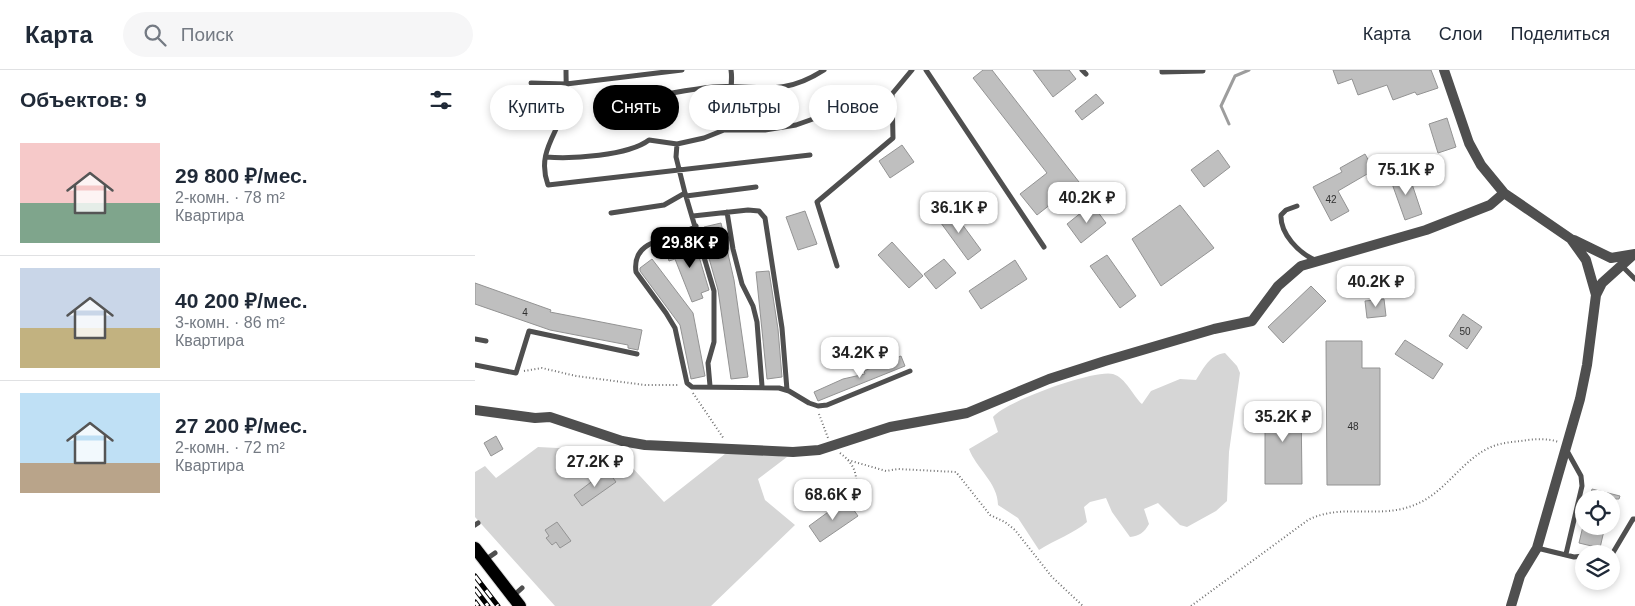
<!DOCTYPE html>
<html lang="ru">
<meta charset="utf-8">
<style>
:root{--surface:#fff;--page:#f6f6f7;--text:#1f2937;--muted:#747a83;--line:#e0e1e3;--accent:#000}
body{margin:0;font-family:Helvetica,sans-serif;background:var(--page);color:var(--text);height:100vh;display:flex;flex-direction:column;font-size:19px;white-space:nowrap}
*{box-sizing:border-box;margin:0}
p{font-size:16px;color:var(--muted)}
.icon{flex:none;width:28px;height:28px;fill:none;stroke:currentColor;stroke-width:2;stroke-linecap:round;stroke-linejoin:round}
.map{position:relative;flex:1;overflow:hidden}
.panel{display:flex;flex-direction:column;background:var(--surface);width:475px}
.panel>*{flex:none}
.guide{position:absolute;left:15px;top:15px;width:475px;height:45px;display:flex;gap:10px}
.controls{position:absolute;left:1100px;top:420px;display:grid;gap:10px}
.controls a{display:grid;place-items:center;width:45px;height:45px;border-radius:50%;background:var(--surface);box-shadow:0 2px 8px #0003;font-size:25px}
.price{position:absolute;translate:-50% -42px;padding:0 11px;border-radius:10px;background:#fff;color:#222;font-size:16px;line-height:32px;filter:drop-shadow(0 1px 2px #0008)}
.price::after{content:'';position:absolute;left:50%;top:30px;width:15px;height:11px;margin-left:-8px;background:inherit;clip-path:polygon(0 0,100% 0,50% 100%)}
.price.on{background:var(--accent);color:#fff}
ul{padding:0;list-style:none}
li{display:flex;align-items:center;gap:15px;height:125px;padding:0 20px}
li+li{border-top:1px solid var(--line)}
li span{display:grid;place-items:center;flex:none;width:140px;height:100px;border-radius:0px;color:#555}
li>.icon{margin-inline-start:auto}
span .icon{width:60px;height:60px;fill:#fffc;stroke-width:1}
li b{font-size:21px}
h2{display:flex;justify-content:space-between;align-items:center;height:60px;padding:0 20px;font-size:21px}
.tag{padding:0 18px;border-radius:22px;background:var(--surface);box-shadow:0 2px 8px #0003;font-size:18px;line-height:45px}
.tag.on{background:var(--accent);color:#fff}
header{display:flex;align-items:center;gap:30px;box-sizing:border-box;height:70px;padding:0 25px;background:var(--surface);border-bottom:1px solid var(--line)}
header strong{font-size:24px}
nav{display:flex;gap:28px;margin-inline-start:auto;font-size:18px}
.search{width:350px;height:45px;background:var(--page);display:flex;align-items:center;gap:12px;box-sizing:border-box;padding:0 18px;border-radius:28px;color:var(--muted);font-size:19px}
main{display:flex;flex:1;min-height:0}
.map>svg:first-child{display:block}
</style>
<header>
<strong>Карта</strong>
<div class="search"><svg class="icon" aria-label="search" viewBox="0 0 24 24"><circle cx="10" cy="10" r="6"/><path d="M15 15l6 6"/></svg>Поиск</div>
<nav><a>Карта</a><a>Слои</a><a>Поделиться</a></nav>
</header>
<main>
<section class="panel">
<h2>Объектов: 9<svg class="icon" aria-label="filters" viewBox="0 0 24 24"><path d="M4 7h16M4 17h16"/><circle cx="9" cy="7" r="2"/><circle cx="15" cy="17" r="2"/></svg></h2>
<ul>
<li><span style="background:linear-gradient(#f6c9c9 60%,#7fa58c 0)"><svg class="icon" aria-label="home" viewBox="0 0 24 24"><path d="M3 11l9-7 9 7M6 9v11h12V9"/></svg></span><div><b>29 800 ₽/мес.</b><p>2-комн. · 78 m²</p><p>Квартира</p></div></li>
<li><span style="background:linear-gradient(#c9d6e8 60%,#c2b280 0)"><svg class="icon" aria-label="home" viewBox="0 0 24 24"><path d="M3 11l9-7 9 7M6 9v11h12V9"/></svg></span><div><b>40 200 ₽/мес.</b><p>3-комн. · 86 m²</p><p>Квартира</p></div></li>
<li><span style="background:linear-gradient(#bfe0f5 70%,#b9a48a 0)"><svg class="icon" aria-label="home" viewBox="0 0 24 24"><path d="M3 11l9-7 9 7M6 9v11h12V9"/></svg></span><div><b>27 200 ₽/мес.</b><p>2-комн. · 72 m²</p><p>Квартира</p></div></li>
</ul>
</section>
<div class="map">
<svg width="1160" height="536" viewBox="0 0 1160 536">
<rect width="100%" height="100%" fill="#fff"/>
<path fill="#d6d6d6" d="M750,283L762,296L765,303L754,382L752,431L741,441L712,457L705,455L683,433L669,439L674,454C669,463 664,466 655,467L637,442L631,428L615,432L609,437L612,452C600,463 579,470 564,480L543,448L523,435C523,413 501,398 494,379L523,362L518,347C529,332 619,299 638,304C651,308 658,326 667,334L676,321L705,309L721,310C729,298 734,285 750,283Z
M63,377L142,381L189,432L255,380L312,387L283,409L290,430L320,455L236,536H80L0,447V402L10,396L21,408Z"/>
<g fill="none" stroke-linecap="round" stroke-linejoin="round">
<path stroke="#9d9d9d" stroke-width="3" d="M754,54L746,36L760,6L774,0"/>
</g>
<path fill="#bfbfbf" stroke="#939393" d="M508,0H517L604,112L562,145L545,124L572,103L498,8Z
M558,0H594L601,9L578,27Z
M858,0H956L963,18L942,25L940,22L918,30L912,15L883,25L877,9L863,14Z
M621,24L629,33L607,50L600,41Z
M972,48L981,77L963,83L954,54Z
M427,75L439,92L415,108L404,91Z
M743,80L755,97L729,117L716,100Z
M890,84L899,100L863,121L874,141L856,151L838,117L867,102L865,98Z
M933,102L947,144L930,150L915,108Z
M617,134L631,153L606,173L592,154Z
M705,135L739,178L686,216L657,169Z
M476,139L506,180L493,190L463,149Z
M330,141L342,174L323,180L311,147Z
M246,153L259,210L273,307L256,309L243,220L228,167L231,166L229,157Z
M219,170L234,220L226,223L228,228L217,232L200,189L194,191L191,182Z
M417,172L448,206L434,218L403,185Z
M632,185L661,226L645,238L615,196Z
M177,189L218,243L230,306L216,309L205,255L165,201V198Z
M469,189L481,203L461,219L449,204Z
M540,190L552,209L506,239L494,221Z
M294,201L303,259L307,307L292,309L281,202Z
M0,213L76,240L75,242L167,260L163,280L153,278V275L75,260L0,234Z
M836,216L851,231L808,273L793,257Z
M909,229L911,246L892,248L890,231Z
M988,244L1007,257L992,279L974,266Z
M930,270L968,294L958,309L920,284Z
M851,271H887V298H905V415H852Z
M426,286L430,296L343,331L339,322L368,309L390,304L389,301Z
M826,332L827,414H790V333Z
M21,366L28,379L16,386L9,373Z
M132,400L141,412L107,436L99,425Z
M1117,419L1145,426L1144,429H1115Z
M371,429L383,446L345,472L334,456Z
M82,452L96,471L85,478L81,472L77,475L71,468L74,466L70,460Z
M1108,456H1130L1125,478L1104,473Z"/>
<g fill="none" stroke-linecap="round" stroke-linejoin="round">
<g stroke="#dbdbdb" stroke-width="14">
<path id="primary" d="M0,478L45,536"/>
</g>
<path stroke="#717171" stroke-width="2" stroke-dasharray="1 2.5" stroke-linecap="butt" d="M49,301L67,298L101,306L170,315H204
M218,323L249,369
M344,344L353,368
M365,383C381,395 384,407 379,427
M373,390L411,401L423,399L481,402L515,445L530,452L540,460L577,507L608,536
M716,536L833,450C868,432 907,451 944,433C972,420 988,389 1016,377C1025,373 1036,372 1046,371C1058,369 1072,368 1084,372"/>
<path stroke="#4f4f4f" stroke-width="5" d="M91,0C91,12 92,24 90,36C83,64 61,82 73,115L335,85
M451,0L569,177
M607,0L611,4
M687,0V2L728,1
M56,13L91,14L207,0
M173,27C194,24 216,19 238,17C283,14 306,28 349,0
M249,60C250,40 259,19 256,0
M202,74L201,87L210,123L239,221V272L233,293L235,316
M71,87C96,89 153,86 174,70L202,74L229,68L249,60H290L321,55L338,49L370,28
M211,126L281,117
M822,136L811,140L806,145C805,164 824,183 840,190
M252,142L258,179L267,214L278,236L282,252L287,316
M136,143L189,135L210,123
M218,146L273,140L284,141L290,148L307,258L312,320
M221,156C200,171 156,166 161,202L191,243L200,258L212,313L217,317L304,318L314,321L334,333L343,336L352,335L435,301
M1146,195L1160,209
M362,196L342,132L418,68L417,24L437,0
M0,269L11,271
M0,295L41,303L54,261L162,284
M0,455L3,453
M1062,478L1099,487L1109,486
M1091,484L1107,416L1106,406L1091,379
M1136,486L1158,449H1160
M10,490L20,483
M38,526L47,518"/>
<path stroke="#4f4f4f" stroke-width="10" d="M969,0L994,73L1006,95L1029,123L1096,169L1111,190L1121,225L1112,295L1105,329L1062,478L1045,506L1036,536
M1099,170L1136,188L1160,184
M1121,225L1127,213L1157,186
M0,340L60,348L75,347L147,371L170,375L318,382L344,380L415,357L492,343L574,309L630,291L739,259L777,251L803,216L826,196L951,160L1015,135L1029,123"/>
<use href="#primary" stroke="#000" stroke-width="12"/>
<g stroke="#000" stroke-width="5">
<path id="rail" d="M0,506L23,536
M0,519L13,536
M0,532L3,536"/>
</g>
<use href="#rail" stroke="#fff" stroke-width="3" stroke-dasharray="9" stroke-linecap="butt"/>
</g>
<g text-anchor="middle" dominant-baseline="central" stroke-width="5" stroke-linejoin="round" paint-order="stroke">
<g font-size="10" fill="#303030">
<text x="856" y="129">42</text>
<text x="50" y="242">4</text>
<text x="990" y="261">50</text>
<text x="878" y="356">48</text>
</g>
</g>
</svg>
<div class="controls">
<a><svg class="icon" aria-label="locate" viewBox="0 0 24 24"><circle cx="12" cy="12" r="6"/><path d="M12 2v4M12 18v4M2 12h4M18 12h4"/></svg></a>
<a><svg class="icon" aria-label="layers" viewBox="0 0 24 24"><path d="M12 4l9 5-9 5-9-5zM3 14l9 5 9-5"/></svg></a>
</div>
<b class="price" style="left:931px;top:126px">75.1K ₽</b>
<b class="price" style="left:612px;top:154px">40.2K ₽</b>
<b class="price" style="left:484px;top:164px">36.1K ₽</b>
<b class="price on" style="left:215px;top:199px">29.8K ₽</b>
<b class="price" style="left:901px;top:238px">40.2K ₽</b>
<b class="price" style="left:385px;top:309px">34.2K ₽</b>
<b class="price" style="left:808px;top:373px">35.2K ₽</b>
<b class="price" style="left:120px;top:418px">27.2K ₽</b>
<b class="price" style="left:358px;top:451px">68.6K ₽</b>
<div class="guide">
<a class="tag">Купить</a>
<a class="tag on">Снять</a>
<a class="tag">Фильтры</a>
<a class="tag">Новое</a>
</div>
</div>
</main>
